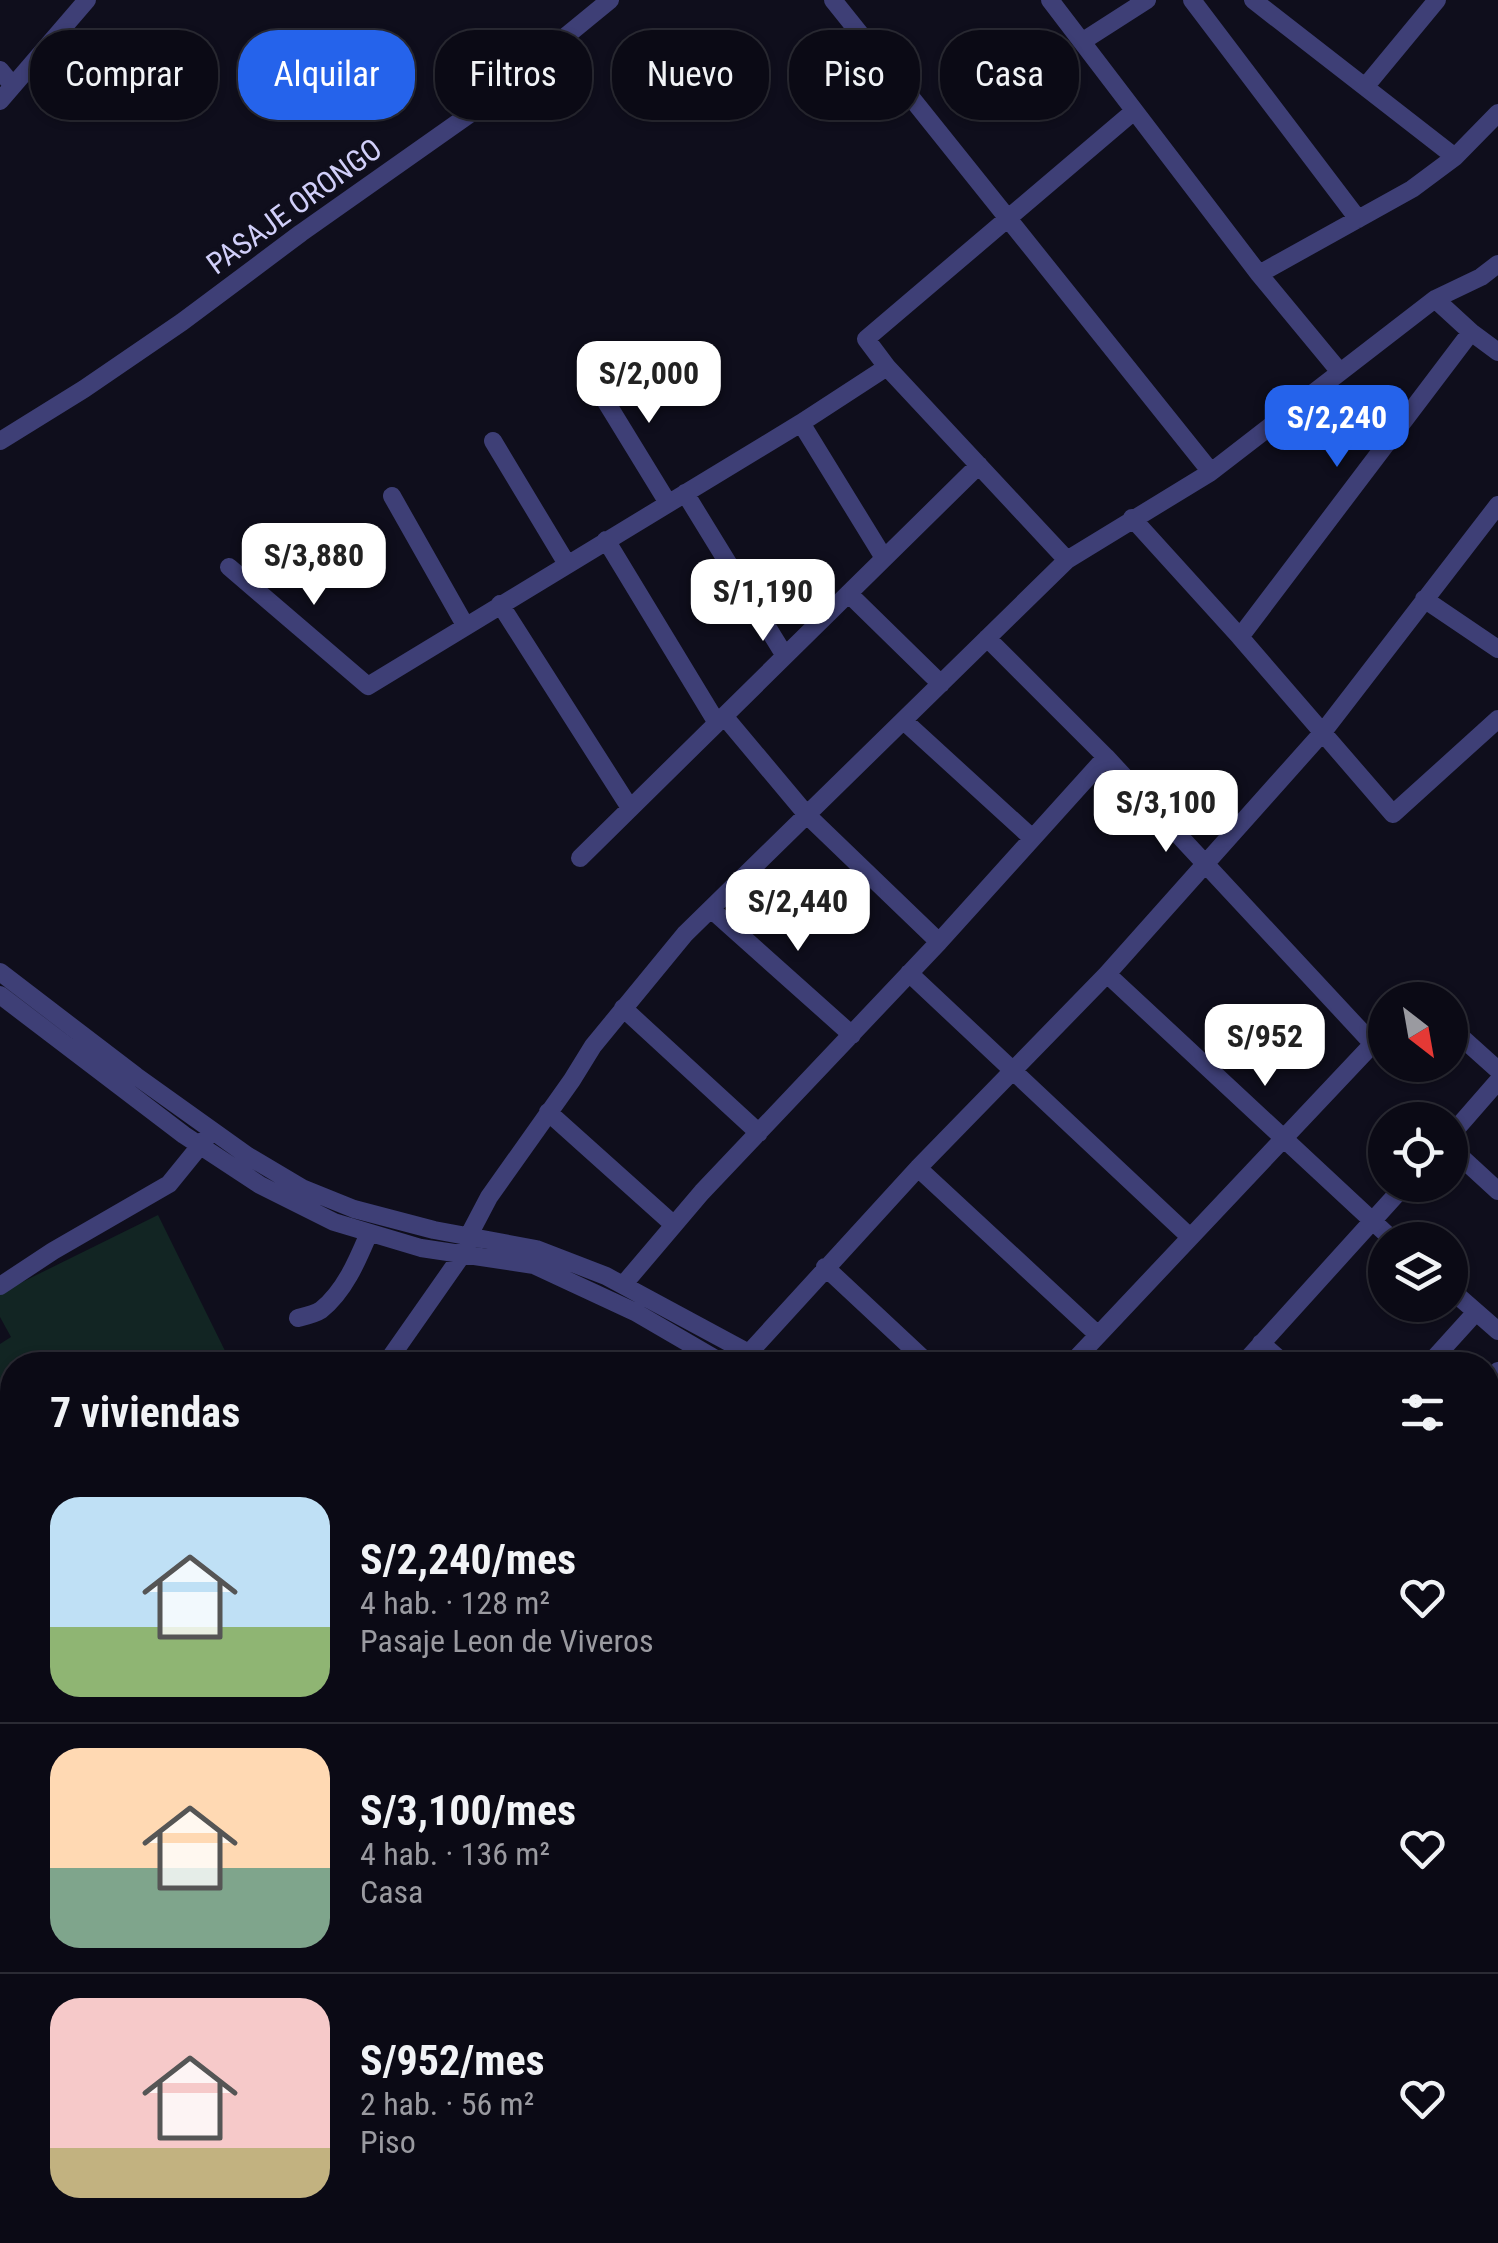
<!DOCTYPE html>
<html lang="es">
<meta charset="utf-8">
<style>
:root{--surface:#0b0a15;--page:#14131e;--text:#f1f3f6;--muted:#9a9aa0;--line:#2b2b34;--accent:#2563eb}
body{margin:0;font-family:"Roboto Condensed",sans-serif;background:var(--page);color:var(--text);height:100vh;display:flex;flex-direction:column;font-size:38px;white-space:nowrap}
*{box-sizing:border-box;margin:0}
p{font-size:32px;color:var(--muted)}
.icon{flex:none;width:55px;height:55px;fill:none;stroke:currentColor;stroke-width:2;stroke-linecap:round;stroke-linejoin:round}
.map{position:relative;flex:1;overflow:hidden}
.sheet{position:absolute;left:0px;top:1352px;width:1500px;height:892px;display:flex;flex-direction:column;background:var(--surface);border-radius:40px 40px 0 0;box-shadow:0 2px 8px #0004,0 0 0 2px var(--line)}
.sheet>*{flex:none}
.top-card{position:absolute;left:30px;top:30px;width:1440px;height:90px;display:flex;gap:20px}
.needle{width:65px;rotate:149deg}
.buttons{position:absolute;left:1368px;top:982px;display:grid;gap:20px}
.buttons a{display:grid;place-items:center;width:100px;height:100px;border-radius:50%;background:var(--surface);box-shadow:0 2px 8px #0004,0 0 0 2px var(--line);font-size:50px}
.price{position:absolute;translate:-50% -85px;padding:0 22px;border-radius:20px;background:#fff;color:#222;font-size:32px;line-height:65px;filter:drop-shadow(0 2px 5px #0008)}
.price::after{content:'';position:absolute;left:50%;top:60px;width:30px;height:22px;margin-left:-15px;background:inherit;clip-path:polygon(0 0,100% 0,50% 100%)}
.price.current{background:var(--accent);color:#fff}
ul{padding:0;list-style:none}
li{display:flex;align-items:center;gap:30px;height:250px;padding:0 50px}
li+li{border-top:2px solid var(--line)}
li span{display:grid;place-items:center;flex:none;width:280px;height:200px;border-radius:30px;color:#555}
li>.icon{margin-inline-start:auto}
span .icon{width:120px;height:120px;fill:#fffc;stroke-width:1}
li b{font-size:42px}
h2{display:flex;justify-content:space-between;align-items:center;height:120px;padding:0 50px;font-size:42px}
.chip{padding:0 35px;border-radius:40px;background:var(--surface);box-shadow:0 2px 8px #0004,0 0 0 2px var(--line);font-size:35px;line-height:90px}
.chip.current{background:var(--accent);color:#fff}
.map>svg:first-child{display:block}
</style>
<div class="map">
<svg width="1498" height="2243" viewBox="0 0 1498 2243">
<rect width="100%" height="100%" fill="#0f0e1c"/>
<path fill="#122523" d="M158,1215L232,1365H12V2018L0,1993V1344L11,1337L0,1317V1293Z"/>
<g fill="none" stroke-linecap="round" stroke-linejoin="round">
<path stroke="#3e3f76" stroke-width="18" d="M833,0L1211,472
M1050,0L1259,274L1340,372
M1192,0L1358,219
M1253,0L1455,157
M1083,41L1147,0
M0,70L13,86
M1365,87L1437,0
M0,101L87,0
M1259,274L1412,189L1455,157L1498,113
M1435,299L1471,332L1498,352
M589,374L668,503
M801,423L884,558
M0,441L84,389L182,322L301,233L477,109L610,0
M493,441L567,564
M685,493L785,656
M392,496L465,625
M1132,518L1240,637L1393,814L1498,719
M606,540L717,723
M1067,560L887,367L866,339L1133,112
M229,567L368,686L801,423L887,367
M849,594L941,684
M1424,599L1498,649
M500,604L630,808
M1240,637L1471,332
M987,638L1106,757L1373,1044
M724,716L807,815L939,942
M904,721L1031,837
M580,858L979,465
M711,909L852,1035
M0,972L136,1076L248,1156L302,1188L354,1209L434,1230L536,1249L606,1276L771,1365
M909,973L1190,1237
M1107,974L1393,1240
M0,995L184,1135L260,1185L334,1222L421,1248L534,1265L635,1312L726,1365
M623,1008L759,1133
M1450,1027L1498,1070
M548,1112L674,1225
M1450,1136L1498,1081
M1450,1147L1498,1191
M918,1168L1097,1334
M825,1267L930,1365
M623,1285L702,1192L939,942L1106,757
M0,1286L53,1251L169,1184L208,1136
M1450,1289L1498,1331
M298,1318C306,1316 315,1314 321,1310C345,1291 358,1259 369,1233
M1261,1343L1286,1365
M385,1365L462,1255L468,1237L489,1197L572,1080L593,1046L685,934L1067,560L1211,472L1435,299L1481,277L1498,264
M741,1365L748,1354L918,1168L1107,974L1323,732L1498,505
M1070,1365L1385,1031
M1242,1365L1405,1185
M1428,1365L1476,1312
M1488,1383L1498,1371
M1488,1695L1498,1704
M1488,1723L1498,1733
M0,2055L12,2046
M0,2165L12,2154
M718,2232L730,2243
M740,2232L752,2243
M1203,2232L1212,2243
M81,2243L93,2232
M252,2243L264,2232
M419,2243L431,2232
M584,2243L595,2232
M1175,2243L1185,2232"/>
<path stroke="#b263ec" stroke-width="22" d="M1488,1825L1498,1814
M1105,2243L1114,2232"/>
</g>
<g text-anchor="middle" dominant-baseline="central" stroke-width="8" stroke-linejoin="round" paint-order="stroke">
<g font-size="30" fill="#d1cff9" stroke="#0f0e1c">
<text transform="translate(294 206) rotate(-36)">PASAJE ORONGO</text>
</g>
</g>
</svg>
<div class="buttons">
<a><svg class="needle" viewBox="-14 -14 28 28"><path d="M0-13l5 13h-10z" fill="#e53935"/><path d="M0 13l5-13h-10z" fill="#9a9aa0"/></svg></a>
<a><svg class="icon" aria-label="locate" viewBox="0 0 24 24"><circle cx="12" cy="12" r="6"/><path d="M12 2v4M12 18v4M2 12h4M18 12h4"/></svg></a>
<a><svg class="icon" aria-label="layers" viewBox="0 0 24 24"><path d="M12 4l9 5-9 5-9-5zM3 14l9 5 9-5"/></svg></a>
</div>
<b class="price" style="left:649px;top:426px">S/2,000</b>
<b class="price current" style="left:1337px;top:470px">S/2,240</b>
<b class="price" style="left:314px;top:608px">S/3,880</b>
<b class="price" style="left:763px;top:644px">S/1,190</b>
<b class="price" style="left:1166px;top:855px">S/3,100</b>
<b class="price" style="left:798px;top:954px">S/2,440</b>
<b class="price" style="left:1265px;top:1089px">S/952</b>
<div class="top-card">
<a class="chip">Comprar</a>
<a class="chip current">Alquilar</a>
<a class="chip">Filtros</a>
<a class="chip">Nuevo</a>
<a class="chip">Piso</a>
<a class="chip">Casa</a>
</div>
<section class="sheet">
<h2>7 viviendas<svg class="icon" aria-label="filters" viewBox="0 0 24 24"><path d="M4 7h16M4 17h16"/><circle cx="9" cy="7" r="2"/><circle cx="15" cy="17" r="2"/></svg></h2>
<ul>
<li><span style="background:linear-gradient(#bfe0f5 65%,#8fb573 0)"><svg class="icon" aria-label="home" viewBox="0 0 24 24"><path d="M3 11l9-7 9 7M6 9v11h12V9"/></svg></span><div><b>S/2,240/mes</b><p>4 hab. · 128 m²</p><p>Pasaje Leon de Viveros</p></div><svg class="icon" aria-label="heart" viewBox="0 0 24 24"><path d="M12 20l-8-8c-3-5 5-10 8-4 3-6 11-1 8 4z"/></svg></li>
<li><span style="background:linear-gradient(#ffd9b3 60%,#7fa58c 0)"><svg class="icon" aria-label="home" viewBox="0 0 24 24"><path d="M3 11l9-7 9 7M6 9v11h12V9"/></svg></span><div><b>S/3,100/mes</b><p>4 hab. · 136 m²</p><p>Casa</p></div><svg class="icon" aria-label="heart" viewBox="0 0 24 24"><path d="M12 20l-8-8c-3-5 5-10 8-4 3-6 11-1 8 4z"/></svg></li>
<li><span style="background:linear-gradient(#f6c9c9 75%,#c2b280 0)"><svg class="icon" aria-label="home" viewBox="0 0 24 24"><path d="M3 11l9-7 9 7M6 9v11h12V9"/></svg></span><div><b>S/952/mes</b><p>2 hab. · 56 m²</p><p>Piso</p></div><svg class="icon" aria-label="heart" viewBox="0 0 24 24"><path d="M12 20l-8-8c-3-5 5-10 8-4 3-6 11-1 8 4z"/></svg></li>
</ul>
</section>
</div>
